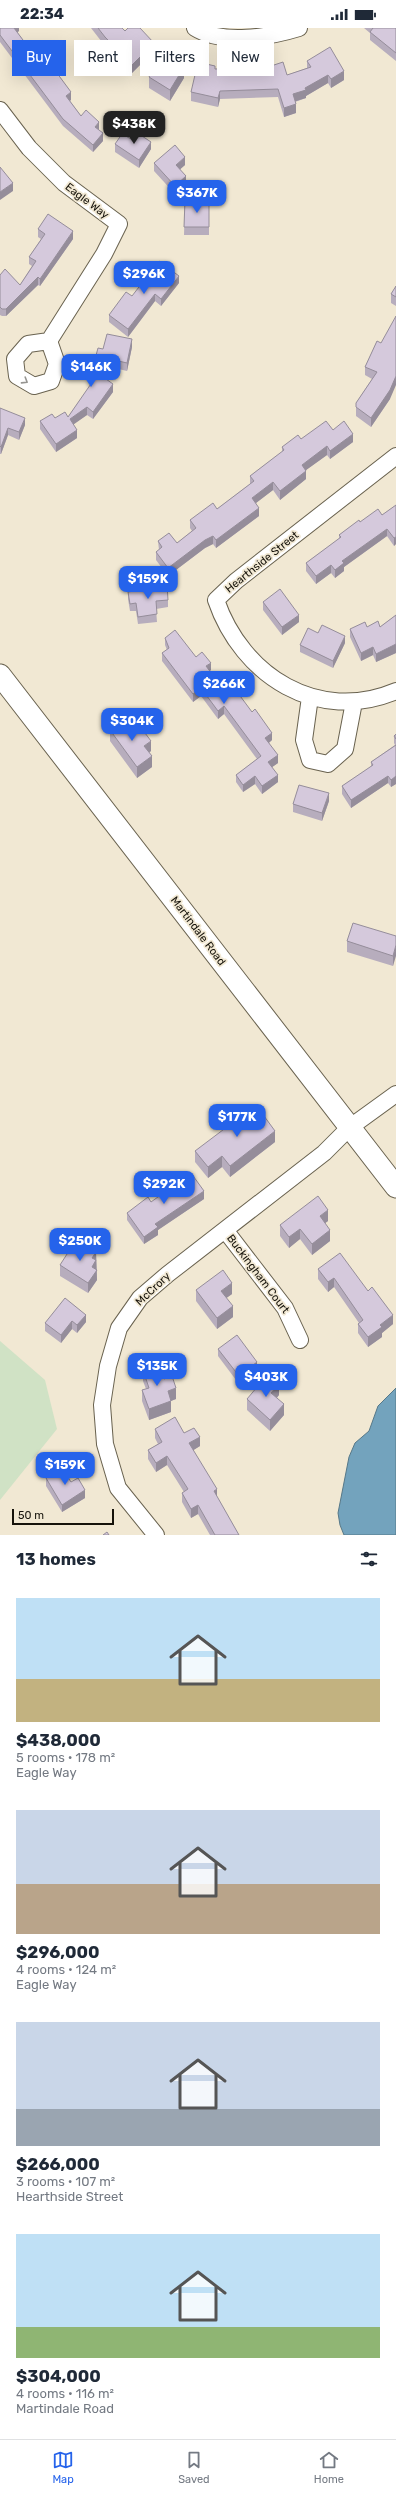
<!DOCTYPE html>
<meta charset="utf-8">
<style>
:root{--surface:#fff;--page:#f6f6f7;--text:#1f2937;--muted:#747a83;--line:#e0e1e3;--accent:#2563eb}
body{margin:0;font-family:Rubik,sans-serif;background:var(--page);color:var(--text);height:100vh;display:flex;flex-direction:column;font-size:15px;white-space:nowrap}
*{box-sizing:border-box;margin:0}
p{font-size:13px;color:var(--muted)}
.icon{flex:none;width:22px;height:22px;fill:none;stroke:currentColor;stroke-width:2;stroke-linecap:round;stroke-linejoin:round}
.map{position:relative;height:1507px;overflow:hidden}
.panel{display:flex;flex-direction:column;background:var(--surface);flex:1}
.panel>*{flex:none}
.banner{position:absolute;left:12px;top:12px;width:372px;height:36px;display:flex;gap:8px}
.scale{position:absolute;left:12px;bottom:10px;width:102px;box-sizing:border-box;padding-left:4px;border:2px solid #16130b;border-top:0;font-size:11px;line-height:14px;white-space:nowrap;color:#16130b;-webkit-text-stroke:3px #f1e8d3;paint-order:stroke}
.price{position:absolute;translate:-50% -34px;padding:0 9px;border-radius:8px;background:var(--accent);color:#fff;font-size:13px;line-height:26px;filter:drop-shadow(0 1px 2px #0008)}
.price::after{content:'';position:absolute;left:50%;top:24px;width:12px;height:9px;margin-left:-6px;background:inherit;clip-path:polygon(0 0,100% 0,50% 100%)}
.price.on{background:#222;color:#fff}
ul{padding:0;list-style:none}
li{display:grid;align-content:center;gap:8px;height:212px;padding:0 16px}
li span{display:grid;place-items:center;height:124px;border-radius:0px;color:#555}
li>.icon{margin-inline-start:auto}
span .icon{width:72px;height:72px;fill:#fffc;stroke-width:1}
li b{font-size:17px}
h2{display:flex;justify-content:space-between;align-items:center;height:48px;padding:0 16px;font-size:17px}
.pill{padding:0 14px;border-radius:0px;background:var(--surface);box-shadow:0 4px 16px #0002;font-size:14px;line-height:36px}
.pill.on{background:var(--accent);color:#fff}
.status{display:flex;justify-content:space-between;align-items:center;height:28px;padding:0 20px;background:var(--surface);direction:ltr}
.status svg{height:11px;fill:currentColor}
.menu{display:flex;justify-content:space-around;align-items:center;height:56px;border-top:1px solid var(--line);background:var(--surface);font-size:11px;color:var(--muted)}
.menu a{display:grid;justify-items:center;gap:2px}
.menu .on{color:var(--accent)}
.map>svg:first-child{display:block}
</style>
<div class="status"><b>22:34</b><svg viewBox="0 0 49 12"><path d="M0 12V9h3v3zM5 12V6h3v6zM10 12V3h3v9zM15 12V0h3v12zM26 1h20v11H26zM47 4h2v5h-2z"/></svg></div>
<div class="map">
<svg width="396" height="1507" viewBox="0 0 396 1507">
<rect width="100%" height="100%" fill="#f1e8d3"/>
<path fill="#d0e2c5" d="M0,1313L45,1352L57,1401L0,1472Z"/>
<path fill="#73a3bd" stroke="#577888" d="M396,1360V1507H344L340,1497L338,1485L349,1429L355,1415L369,1403L378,1378Z"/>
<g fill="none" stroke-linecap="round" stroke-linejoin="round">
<g stroke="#69624f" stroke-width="18">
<path id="minor" d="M195,0C222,17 270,9 299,0
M0,82L29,120L64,155L119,196L104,226L49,313L28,316L15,331L17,348L34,358L51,353L57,336L49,313
M396,428L236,553L216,572C242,648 318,696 396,663
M310,669L304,712L310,732L328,736L345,721L354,674
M225,1202L285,1280L300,1312
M156,1507L118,1460L105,1416L102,1377L108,1338L119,1300L140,1270L168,1246L324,1125L349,1100L396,1066"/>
</g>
<g stroke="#69624f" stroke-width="23">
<path id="tertiary" d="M0,647L396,1159"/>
</g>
<use href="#minor" stroke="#fff" stroke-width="16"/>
<use href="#tertiary" stroke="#fff" stroke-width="21"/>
</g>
<path fill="#b7adbd" d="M0,0H19V3L17,4L29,20L55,42L71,72L70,73L81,88L99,101V102L103,113L93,124L63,98L0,14Z
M91,0H122L125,3L154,23L132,45L105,18Z
M364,0H396V33L370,12V5Z
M307,33L344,52L331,60L328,55L306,68V70L295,74L296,85L284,89L278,69L220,71L218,79L191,73V64L215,41L287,47L307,40Z
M149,49L184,50L170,73L149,60Z
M131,111L151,121L139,140L115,124V116Z
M154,135L185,137L180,141L186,156L175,166L154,143Z
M185,172H209V207H184Z
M38,201L73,211L40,258L38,257L6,288H2L0,287V247L20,257L32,238L29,236V229L41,211L38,209Z
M179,255L161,278L155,273L128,309L109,294V287L132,268Z
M396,258V278L391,275V266Z
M377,313L390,371L371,399L356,388V375L372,351L365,347V339Z
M132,319L127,343L110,339L107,352L113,364L93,391L87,387L73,396L77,410L56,424L40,401V393L55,390L68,389L100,344L94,342V335Z
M0,380L25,397L19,412L8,407L1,426H0Z
M333,402L353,414L330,431L327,427L306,442V451L280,472L273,462L256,475L259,488L216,520L213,516L205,520L168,548L156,532V524L159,522L158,513L177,515L192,503L190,500V492L217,481L250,456V448L282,424V419L301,411Z
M396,477V516L394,518L387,508L344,539V543L335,550L331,545L316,556L306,543V535L339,511V507L360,494L382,487Z
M128,564L168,572V579L156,581L157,594L138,596L136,583H130L128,571Z
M263,574L299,594L282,607L263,582Z
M396,587V625L376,634L373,627L361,633L350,609V601L367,599H380Z
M318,605L345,615L333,640L300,624V617Z
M165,610L196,629L211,642L210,643L224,662L272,712L269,715L278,735L272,739L278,754L262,766L255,756L243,764L236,754V747L257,731L224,686L218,691L201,668L193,674L162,633V625L167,622L165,617Z
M110,702L151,723L149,725L152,739L137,750L110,713Z
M396,706V756L391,759L388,755L351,780L342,766V758L371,739V734L395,717L394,715V708Z
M329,773L322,793L293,784V776Z
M396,908L393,938L347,924V913Z
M275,1114L230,1149L222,1139L208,1150L195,1134V1123Z
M204,1171L158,1202V1207L144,1216L127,1192V1185L151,1174Z
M328,1193L325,1195L330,1213L312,1227L300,1211L289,1220L280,1208V1197Z
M96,1224L97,1252L88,1265L60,1248V1237Z
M318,1241L368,1263L393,1296L382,1305V1309L368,1319L358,1305V1296L359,1295L334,1259L328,1264L318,1251Z
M196,1262L232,1266L226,1270L233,1289L217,1301L196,1273Z
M86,1287V1294L77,1305L72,1301L61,1315L45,1303V1295Z
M218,1321L257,1342L239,1356L218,1328Z
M143,1342L164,1351L176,1371L171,1373V1384L149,1392L142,1373V1362L146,1361L143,1353Z
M279,1367L277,1370L284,1387L270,1403L247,1382V1371Z
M155,1401L184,1405L200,1418L193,1422L217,1469L239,1507H210L198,1486L191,1490L182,1474V1465L184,1464L167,1437L156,1444L148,1431V1422L158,1416L155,1410Z
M46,1450L71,1454L85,1470L62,1484L46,1458Z"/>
<path fill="#958d9a" d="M14,0H19V3L14,7Z
M154,15V23L132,45V37Z
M55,34V42L51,37Z
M184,39V50L170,73V62Z
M344,43V52L331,60V51Z
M328,47V55L306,68V70L293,74V66Z
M220,63V71L218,79V70Z
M71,64V72L66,75V68Z
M296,76V85L284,89V80Z
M99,94V101L95,106V99Z
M103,105V113L93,124V117Z
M151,114V121L139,140V132Z
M185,129V137L176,145V137Z
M186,148V156L175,166V158Z
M13,155V163L0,172V164Z
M73,203V211L40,258V251Z
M179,248V255L161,278V271Z
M38,249V257L6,288V281Z
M155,266V273L128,309V301Z
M132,311V319L127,343V335Z
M110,331V339L106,359V351Z
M396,348V357L390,371L371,399V390Z
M113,356V364L93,391V384Z
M87,379V387L70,399V391Z
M25,390V397L19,412V404Z
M8,400V407L1,426V419Z
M77,402V410L56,424V416Z
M353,406V414L330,431V423Z
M327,418V427L302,445V437Z
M306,443V451L280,472V463Z
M273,454V462L252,478V470Z
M259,480V488L216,520V512Z
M387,501V508L344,539V543L335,550V542L342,533Z
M213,508V516L205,520L168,548V540L205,512Z
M396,509V516L394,518V510Z
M331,537V545L316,556V548Z
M299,587V594L282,607V599Z
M345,608V615L333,640V633Z
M396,616V625L376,634V626Z
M373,619V627L361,633V625Z
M211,635V642L206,645V638Z
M201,660V668L193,674V666Z
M224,678V686L218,691V683Z
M272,705V712L265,718V710Z
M151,713V723L144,728V718Z
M278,727V735L268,742V734Z
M152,728V739L137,750V739Z
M278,747V754L262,766V758Z
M255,748V756L243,764V757Z
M388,748V755L351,780V772Z
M396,748V756L391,759V752Z
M329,765V773L322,793V785Z
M396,917V928L393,938V928Z
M275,1103V1114L230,1149V1138Z
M222,1128V1139L208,1150V1139Z
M204,1163V1171L158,1202V1207L144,1216V1209L155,1196Z
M328,1182V1193L320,1199V1188Z
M300,1201V1211L289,1220V1209Z
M330,1202V1213L312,1227V1216Z
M96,1224L97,1252L88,1265V1255L92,1230Z
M334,1250V1259L328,1264V1254Z
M232,1255V1266L221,1274V1263Z
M233,1278V1289L217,1301V1290Z
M86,1287V1294L77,1305V1297Z
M393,1287V1296L382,1305V1309L368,1319V1309L380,1297Z
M72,1293V1301L61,1315V1307Z
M257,1334V1342L239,1356V1348Z
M279,1356V1367L271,1376V1365Z
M176,1360V1371L168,1374V1363Z
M171,1373V1384L149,1392V1381Z
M284,1376V1387L270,1403V1392Z
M200,1409V1418L189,1425V1415Z
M167,1428V1437L156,1444V1435Z
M217,1461V1471L214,1463Z
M85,1462V1470L62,1484V1477Z
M198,1477V1486L191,1490V1481Z"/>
<path fill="#d5c9dc" stroke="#958d9a" d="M0,0H14L29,20L39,13L55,34L51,37L71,64L66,68L81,88L86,82L99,94L95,99L103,105L93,117L63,91L0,7Z
M98,0H122L125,3L128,0H140L154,15L132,37L105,9Z
M372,0H396V25L370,4L373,0Z
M330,19L344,43L331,51L328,47L305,60L306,62L293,66L296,76L284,80L278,61L220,63L218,70L191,64L198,34L215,38V41L268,39L283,34L287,47L311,39L307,33Z
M162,26L184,39L170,62L149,49Z
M136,104L151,114L139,132L115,116L122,106L131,111Z
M175,117L185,129L176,137L186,148L175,158L154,135Z
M0,139L13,155L0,164Z
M185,172H209V199H184Z
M48,186L73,203L40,251L38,249L6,281H2L0,279V247L5,241L20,257L36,233L29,229L45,206L38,201Z
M159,233L179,248L161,271L155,266L128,301L109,287L126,264L132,268Z
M396,258V269L391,266Z
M396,288V348L390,362L371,390L356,379V375L377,344L365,339L377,313L381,315Z
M107,306L132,311L127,335L110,331L106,351L113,356L93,384L87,379L70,391L77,402L56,416L40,393L52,386L55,390L65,384L68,389L104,337L94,335L98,320L103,321Z
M0,380L25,390L19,404L8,400L1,419L0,418Z
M326,393L333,402L344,393L353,406L330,423L327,418L302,437L306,443L280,463L273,454L252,470L259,480L216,512L213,508L205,512L168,540L156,524L162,519L158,513L169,505L177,515L196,500L190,492L213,475L217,481L254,453L250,448L284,422L282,419L298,407L301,411Z
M396,477V509L394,510L387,501L342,533L344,535L335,542L331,537L316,548L306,535L341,509L339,507L359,492L360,494L378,481L382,487Z
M167,557L168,572L156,573L157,586L138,589L136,575L130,576L128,564Z
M280,561L299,587L282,599L263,574Z
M396,587V616L376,626L373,619L361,625L350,601L365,594L367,599L378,593L380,599Z
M322,597L345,608L333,633L300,617L308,600L318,605Z
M175,602L196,629L202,624L211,635L206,638L224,662L232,657L252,684L255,681L272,705L265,710L278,727L268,734L278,747L262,758L255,748L243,757L236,747L261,728L224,678L218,683L201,660L193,666L162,625L169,620L165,610Z
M126,690L137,705L142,701L151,713L144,718L152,728L137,739L110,702Z
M396,706V711L394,708Z
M396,717V748L391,752L388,748L351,772L342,758L373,737L371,734Z
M299,757L329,765L322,785L293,776Z
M353,895L396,908V917L393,928L347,913Z
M256,1077L275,1103L230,1138L222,1128L208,1139L195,1123Z
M191,1145L204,1163L155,1196L158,1199L144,1209L127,1185L148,1169L151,1174Z
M318,1168L328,1182L320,1188L330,1202L312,1216L300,1201L289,1209L280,1197Z
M76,1212L96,1224L92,1230L96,1232L92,1239L97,1242L88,1255L60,1237Z
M340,1225L368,1263L372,1259L393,1287L380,1297L382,1299L368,1309L358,1296L363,1292L334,1250L328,1254L318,1241Z
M223,1242L232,1255L221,1263L233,1278L217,1290L196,1262Z
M65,1270L86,1287L77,1297L72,1293L61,1307L45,1295Z
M237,1307L257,1334L239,1348L218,1321Z
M159,1336L164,1351L172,1348L176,1360L168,1363L171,1373L149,1381L142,1362L149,1360L143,1342Z
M268,1346L279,1356L271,1365L284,1376L270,1392L247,1371Z
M175,1389L184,1405L194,1400L200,1409L189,1415L217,1461L214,1463L239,1507H215L198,1477L191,1481L182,1465L188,1461L167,1428L156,1435L148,1422L162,1414L155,1401Z
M62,1440L71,1454L78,1450L85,1462L62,1477L46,1450Z
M107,1504L109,1507H103Z"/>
<defs><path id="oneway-chevron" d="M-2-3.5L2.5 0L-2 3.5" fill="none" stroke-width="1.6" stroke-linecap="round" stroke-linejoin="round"/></defs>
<use stroke="#969591" href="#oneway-chevron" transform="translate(25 353) rotate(32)"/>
<g text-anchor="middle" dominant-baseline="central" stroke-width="3.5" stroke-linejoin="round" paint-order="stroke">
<g font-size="11" fill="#16130b" stroke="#f1e8d3">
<text transform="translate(87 173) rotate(37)">Eagle Way</text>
<text transform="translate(262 534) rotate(-39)">Hearthside Street</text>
<text transform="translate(198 903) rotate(53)">Martindale Road</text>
<text transform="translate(258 1246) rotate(53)">Buckingham Court</text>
<text transform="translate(153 1261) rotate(-43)">McCrory</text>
</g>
</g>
</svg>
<div class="scale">50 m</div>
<b class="price on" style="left:134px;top:117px">$438K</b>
<b class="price" style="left:197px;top:186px">$367K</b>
<b class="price" style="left:144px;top:267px">$296K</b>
<b class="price" style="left:91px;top:360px">$146K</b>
<b class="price" style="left:148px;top:572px">$159K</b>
<b class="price" style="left:224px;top:677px">$266K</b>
<b class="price" style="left:132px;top:714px">$304K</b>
<b class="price" style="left:237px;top:1110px">$177K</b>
<b class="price" style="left:164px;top:1177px">$292K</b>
<b class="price" style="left:80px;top:1234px">$250K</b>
<b class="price" style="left:157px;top:1359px">$135K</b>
<b class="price" style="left:266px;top:1370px">$403K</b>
<b class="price" style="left:65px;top:1458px">$159K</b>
<div class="banner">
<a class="pill on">Buy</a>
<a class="pill">Rent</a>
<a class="pill">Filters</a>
<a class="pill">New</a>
</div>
</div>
<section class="panel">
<h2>13 homes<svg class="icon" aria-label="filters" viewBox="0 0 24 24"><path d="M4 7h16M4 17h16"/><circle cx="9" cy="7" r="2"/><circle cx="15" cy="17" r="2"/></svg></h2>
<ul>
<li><span style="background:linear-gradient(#bfe0f5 65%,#c2b280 0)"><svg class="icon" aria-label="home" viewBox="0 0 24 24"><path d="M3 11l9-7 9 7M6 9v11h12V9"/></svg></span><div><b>$438,000</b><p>5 rooms · 178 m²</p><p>Eagle Way</p></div></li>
<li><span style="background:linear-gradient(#c9d6e8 60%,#b9a48a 0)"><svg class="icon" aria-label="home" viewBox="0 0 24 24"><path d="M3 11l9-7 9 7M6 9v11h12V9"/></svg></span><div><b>$296,000</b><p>4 rooms · 124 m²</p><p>Eagle Way</p></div></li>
<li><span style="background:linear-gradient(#c9d6e8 70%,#9aa5b1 0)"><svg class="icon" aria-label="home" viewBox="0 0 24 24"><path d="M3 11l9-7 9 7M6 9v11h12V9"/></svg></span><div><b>$266,000</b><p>3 rooms · 107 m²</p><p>Hearthside Street</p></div></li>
<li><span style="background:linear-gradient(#bfe0f5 75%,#8fb573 0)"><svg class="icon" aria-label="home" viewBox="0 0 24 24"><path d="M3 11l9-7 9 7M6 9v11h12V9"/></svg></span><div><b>$304,000</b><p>4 rooms · 116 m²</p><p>Martindale Road</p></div></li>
</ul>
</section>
<nav class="menu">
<a class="on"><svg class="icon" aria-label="map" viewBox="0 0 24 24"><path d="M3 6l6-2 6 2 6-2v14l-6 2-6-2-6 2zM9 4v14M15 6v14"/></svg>Map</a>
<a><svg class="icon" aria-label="saved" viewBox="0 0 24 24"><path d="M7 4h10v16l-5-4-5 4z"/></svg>Saved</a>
<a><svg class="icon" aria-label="home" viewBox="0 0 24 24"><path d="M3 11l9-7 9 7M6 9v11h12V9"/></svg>Home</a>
</nav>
